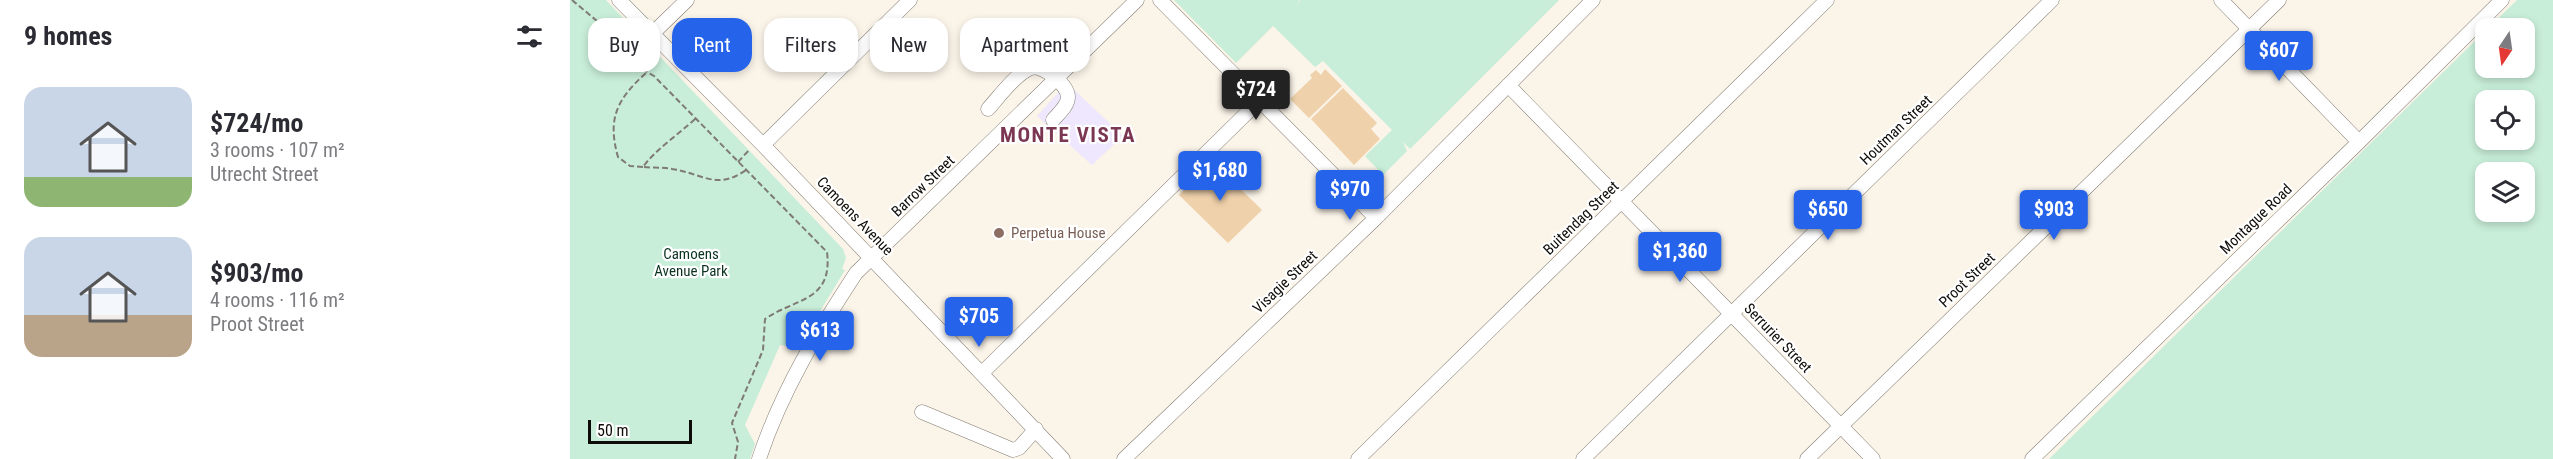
<!DOCTYPE html>
<meta charset="utf-8">
<style>
:root{--surface:#fff;--page:#f2f2f3;--text:#2b2b33;--muted:#7c7c81;--accent:#2563eb}
body{margin:0;font-family:"Roboto Condensed",sans-serif;background:var(--page);color:var(--text);height:100vh;display:flex;flex-direction:column;font-size:22px;white-space:nowrap}
*{box-sizing:border-box;margin:0}
p{font-size:20px;color:var(--muted)}
.icon{flex:none;width:33px;height:33px;fill:none;stroke:currentColor;stroke-width:2;stroke-linecap:round;stroke-linejoin:round}
.map{position:relative;flex:1;overflow:hidden}
.details{display:flex;flex-direction:column;background:var(--surface);width:570px}
.details>*{flex:none}
.banner{position:absolute;left:18px;top:18px;width:570px;height:54px;display:flex;gap:12px}
.needle{width:39px;rotate:193deg}
.fabs{position:absolute;left:1905px;top:18px;display:grid;gap:12px}
.fabs a{display:grid;place-items:center;width:60px;height:60px;border-radius:12px;background:var(--surface);box-shadow:0 3px 9px #0003;font-size:30px}
.scale{position:absolute;left:18px;bottom:15px;width:104px;box-sizing:border-box;padding-left:6px;border:3px solid #0e0c08;border-top:0;font-size:16px;line-height:21px;white-space:nowrap;color:#0e0c08;-webkit-text-stroke:4px #fff;paint-order:stroke}
.price{position:absolute;translate:-50% -51px;padding:0 14px;border-radius:6px;background:var(--accent);color:#fff;font-size:20px;line-height:39px;filter:drop-shadow(0 2px 3px #0008)}
.price::after{content:'';position:absolute;left:50%;top:36px;width:18px;height:14px;margin-left:-9px;background:inherit;clip-path:polygon(0 0,100% 0,50% 100%)}
.price.active{background:#222;color:#fff}
ul{padding:0;list-style:none}
li{display:flex;align-items:center;gap:18px;height:150px;padding:0 24px}
li span{display:grid;place-items:center;flex:none;width:168px;height:120px;border-radius:18px;color:#555}
li>.icon{margin-inline-start:auto}
span .icon{width:72px;height:72px;fill:#fffc;stroke-width:1}
li b{font-size:26px}
h2{display:flex;justify-content:space-between;align-items:center;height:72px;padding:0 24px;font-size:26px}
.tag{padding:0 21px;border-radius:18px;background:var(--surface);box-shadow:0 3px 9px #0003;font-size:21px;line-height:54px}
.tag.active{background:var(--accent);color:#fff}
main{display:flex;flex:1;min-height:0}
.map>svg:first-child{display:block}
</style>
<main>
<section class="details">
<h2>9 homes<svg class="icon" aria-label="filters" viewBox="0 0 24 24"><path d="M4 7h16M4 17h16"/><circle cx="9" cy="7" r="2"/><circle cx="15" cy="17" r="2"/></svg></h2>
<ul>
<li><span style="background:linear-gradient(#c9d6e8 75%,#8fb573 0)"><svg class="icon" aria-label="home" viewBox="0 0 24 24"><path d="M3 11l9-7 9 7M6 9v11h12V9"/></svg></span><div><b>$724/mo</b><p>3 rooms · 107 m²</p><p>Utrecht Street</p></div></li>
<li><span style="background:linear-gradient(#c9d6e8 65%,#b9a48a 0)"><svg class="icon" aria-label="home" viewBox="0 0 24 24"><path d="M3 11l9-7 9 7M6 9v11h12V9"/></svg></span><div><b>$903/mo</b><p>4 rooms · 116 m²</p><p>Proot Street</p></div></li>
</ul>
</section>
<div class="map">
<svg width="1983" height="459" viewBox="0 0 1983 459">
<rect width="100%" height="100%" fill="#fbf4e9"/>
<path fill="#eee7fd" d="M497,83L553,136L522,165L467,116Z"/>
<path fill="#c8eed9" fill-rule="evenodd" d="M0,0H36L273,249L276,258L272,269L275,270L228,348L210,345L175,425L185,444L180,459H0Z
M604,0H730L726,5L731,0H989L840,149L833,142L837,151L813,175L795,156L822,130L753,61L745,67L703,26L666,63Z
M1947,0H1983V459H1479L1915,31L1916,68H1954V28H1918ZM1916,100H1954V140H1916ZM1916,172H1954V212H1916Z"/>
<path fill="#efd1ab" d="M755,69L772,86L739,118L720,99L742,78L740,75L746,70L751,75Z
M773,88L807,123L801,129L810,139L784,165L741,119Z
M642,161L692,210L658,243L609,195Z"/>
<g fill="none" stroke-linecap="round" stroke-linejoin="round">
<g stroke="#807a71" stroke-width="15">
<path id="minor" d="M49,0L193,145L493,459
M590,0L806,218
M1651,0L1789,142
M82,34L117,0
M938,85L1303,459
M418,109C428,98 447,72 461,68C473,64 498,85 498,97C498,106 488,114 483,120
M193,145L340,0
M412,373L689,101
M352,412L443,450L449,448L466,429
M189,459C211,392 248,331 286,273L567,0
M554,459L806,218L1023,0
M788,459L1257,0
M1013,459L1482,0
M1237,459L1709,0
M1462,459L1789,142L1932,0"/>
</g>
<path stroke="#7f7b74" stroke-width="2" stroke-dasharray="6 3" stroke-linecap="butt" d="M2,0L46,37L65,57L72,69L84,76L257,252C263,302 225,298 195,319L193,350L162,423L168,442L165,459
M125,119C110,133 84,151 73,167C82,168 92,167 102,169C131,173 147,191 176,170
M168,162L180,149
M73,167L60,166L48,157C37,118 47,99 77,72"/>
<use href="#minor" stroke="#fff" stroke-width="14"/>
</g>
<circle fill="#8d6e63" stroke="#fff" stroke-width="2" cx="429" cy="233" r="6"/>
<g text-anchor="middle" dominant-baseline="central" stroke-width="4.5" stroke-linejoin="round" paint-order="stroke">
<g font-size="15" fill="#0e0c08" stroke="#fff">
<text transform="translate(1326 130) rotate(-44)">Houtman Street</text>
<text transform="translate(353 186) rotate(-44)">Barrow Street</text>
<text transform="translate(285 216) rotate(46)">Camoens Avenue</text>
<text transform="translate(1011 218) rotate(-44)">Buitendag Street</text>
<text transform="translate(1686 219) rotate(-44)">Montague Road</text>
<text transform="translate(1397 280) rotate(-44)">Proot Street</text>
<text transform="translate(715 282) rotate(-44)">Visagie Street</text>
<text transform="translate(1208 338) rotate(46)">Serrurier Street</text>
</g>
<g font-size="15" fill="#785e54" stroke="#fff" text-anchor="start">
<text x="441" y="233">Perpetua House</text>
</g>
<g font-size="15" fill="#0c3322" stroke="#fff">
<text x="121" y="254">Camoens<tspan x="121" dy="17">Avenue Park</tspan></text>
</g>
<g font-size="21" font-weight="bold" letter-spacing="1.5" fill="#7b3752" stroke="#fff">
<text x="498" y="135">MONTE VISTA</text>
</g>
</g>
</svg>
<div class="fabs">
<a><svg class="needle" viewBox="-14 -14 28 28"><path d="M0-13l5 13h-10z" fill="#e53935"/><path d="M0 13l5-13h-10z" fill="#7c7c81"/></svg></a>
<a><svg class="icon" aria-label="locate" viewBox="0 0 24 24"><circle cx="12" cy="12" r="6"/><path d="M12 2v4M12 18v4M2 12h4M18 12h4"/></svg></a>
<a><svg class="icon" aria-label="layers" viewBox="0 0 24 24"><path d="M12 4l9 5-9 5-9-5zM3 14l9 5 9-5"/></svg></a>
</div>
<div class="scale">50 m</div>
<b class="price" style="left:1709px;top:82px">$607</b>
<b class="price active" style="left:686px;top:121px">$724</b>
<b class="price" style="left:650px;top:202px">$1,680</b>
<b class="price" style="left:780px;top:221px">$970</b>
<b class="price" style="left:1258px;top:241px">$650</b>
<b class="price" style="left:1484px;top:241px">$903</b>
<b class="price" style="left:1110px;top:283px">$1,360</b>
<b class="price" style="left:409px;top:348px">$705</b>
<b class="price" style="left:250px;top:362px">$613</b>
<div class="banner">
<a class="tag">Buy</a>
<a class="tag active">Rent</a>
<a class="tag">Filters</a>
<a class="tag">New</a>
<a class="tag">Apartment</a>
</div>
</div>
</main>
